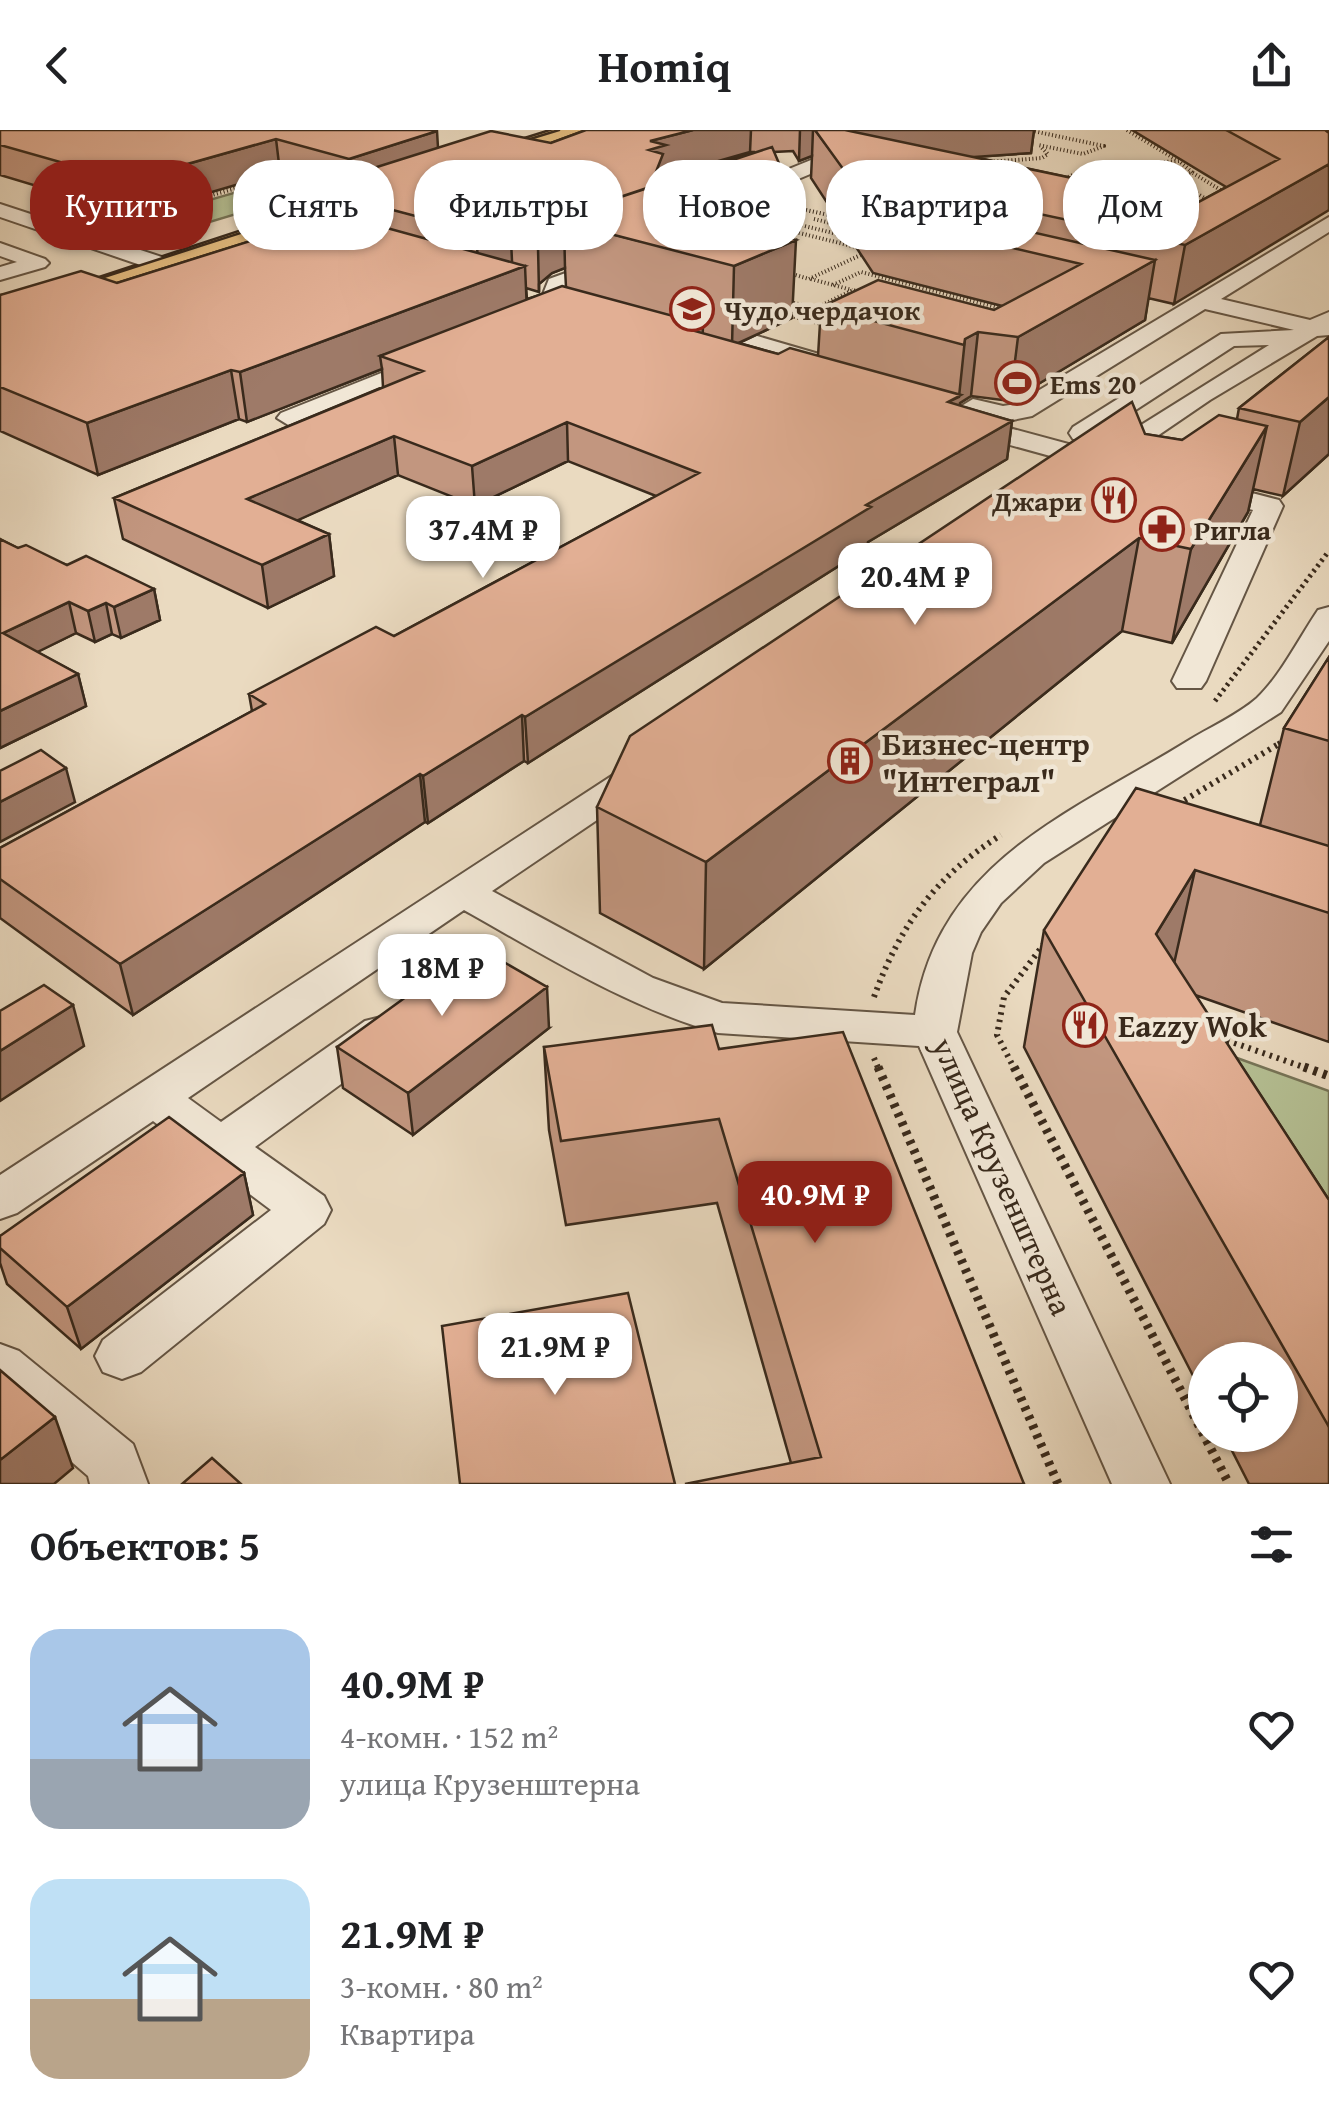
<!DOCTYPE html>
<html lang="ru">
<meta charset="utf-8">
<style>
:root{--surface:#fff;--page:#f2f2f2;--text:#202124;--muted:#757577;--accent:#8f2418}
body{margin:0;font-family:"Gentium Book Plus",serif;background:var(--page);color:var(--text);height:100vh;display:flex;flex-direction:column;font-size:38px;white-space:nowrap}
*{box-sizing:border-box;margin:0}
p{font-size:32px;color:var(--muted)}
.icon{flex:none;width:55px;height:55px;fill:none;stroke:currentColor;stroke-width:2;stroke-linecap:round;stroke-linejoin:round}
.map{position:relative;height:1354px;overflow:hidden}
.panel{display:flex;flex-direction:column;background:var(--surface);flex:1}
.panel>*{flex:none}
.guide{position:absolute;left:30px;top:30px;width:1270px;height:90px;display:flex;gap:20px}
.fabs{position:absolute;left:1188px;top:1212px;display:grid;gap:20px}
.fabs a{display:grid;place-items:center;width:110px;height:110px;border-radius:50%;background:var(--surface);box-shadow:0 2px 8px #0004;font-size:50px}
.price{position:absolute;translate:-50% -85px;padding:0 22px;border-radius:20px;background:#fff;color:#222;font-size:32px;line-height:65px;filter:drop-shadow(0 2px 5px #0008)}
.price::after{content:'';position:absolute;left:50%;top:60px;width:30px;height:22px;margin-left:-15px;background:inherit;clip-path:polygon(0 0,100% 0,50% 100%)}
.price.current{background:var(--accent);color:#fff}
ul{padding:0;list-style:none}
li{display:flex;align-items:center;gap:30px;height:250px;padding:0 30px}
li span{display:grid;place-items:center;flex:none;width:280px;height:200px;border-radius:30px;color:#555}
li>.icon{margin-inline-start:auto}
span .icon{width:120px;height:120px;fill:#fffc;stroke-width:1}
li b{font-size:42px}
h2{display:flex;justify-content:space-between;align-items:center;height:120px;padding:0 30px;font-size:42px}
.tag{padding:0 35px;border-radius:40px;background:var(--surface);box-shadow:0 2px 8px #0004;font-size:35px;line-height:90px}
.tag.current{background:var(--accent);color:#fff}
header{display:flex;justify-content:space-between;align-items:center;height:130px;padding:0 30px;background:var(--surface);font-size:45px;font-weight:600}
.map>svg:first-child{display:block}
</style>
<header><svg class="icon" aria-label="back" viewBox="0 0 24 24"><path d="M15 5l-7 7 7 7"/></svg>Homiq<svg class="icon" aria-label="share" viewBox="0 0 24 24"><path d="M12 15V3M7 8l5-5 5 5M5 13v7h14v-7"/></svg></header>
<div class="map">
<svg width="1329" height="1354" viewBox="0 0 1329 1354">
<rect width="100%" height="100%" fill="#eadac0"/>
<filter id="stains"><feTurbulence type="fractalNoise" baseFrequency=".002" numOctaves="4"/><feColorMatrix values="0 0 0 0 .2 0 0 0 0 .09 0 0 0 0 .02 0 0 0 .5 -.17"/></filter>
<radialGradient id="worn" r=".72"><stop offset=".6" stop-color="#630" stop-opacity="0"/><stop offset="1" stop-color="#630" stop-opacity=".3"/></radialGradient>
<path fill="#b5c094" stroke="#777558" stroke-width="2.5" d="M275,51L271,54L312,61L150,110L113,98Z
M1237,928L1329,961V1100L1228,947Z"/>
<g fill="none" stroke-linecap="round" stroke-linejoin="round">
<g stroke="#655645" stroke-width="4">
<path id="minor" d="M885,0H903V5L796,50V71L735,92L725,86L779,64V43Z
M0,74L174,131L177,136L174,141H158L0,87Z
M252,85L319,102L322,106L312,112L245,95L242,91Z
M1329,87V102L1221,169L1310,190L1329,182V205L1317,206L1210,270L1122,330L1125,334L1121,340H1101L952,299L948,293L961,285L1098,322L1269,215L1234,216L1091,309H1073L1069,303L1073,297L1221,204L1294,200L1205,179L1032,286L1003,292L964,282L960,277L973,269L1003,276L1016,274Z
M0,113L45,129L49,133L45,137L0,150V137L17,132L0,126Z
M613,126L624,132L620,136L567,158L562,169L554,171L543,164L549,149Z
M699,189L843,231L846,236L834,243L691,201L687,196L691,191Z
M429,224L438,226L441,231L438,236L299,293L290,296L277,288L281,283Z
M1202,350L1279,370L1283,376L1206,551L1201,558H1177L1172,551L1253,380L1192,364L1188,358Z
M1329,477V511L1281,582L1044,733L1001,773L981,802L972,823L957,902L1170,1354H1112L919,916L718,903C627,877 546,826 464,780L188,968L221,992L365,891L381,887L397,891L403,902L397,913L255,1017L324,1066L331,1080L324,1094L141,1242L122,1249L103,1242L95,1226L103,1210L271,1080L153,991L17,1083L0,1089V1045L630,634L643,631L656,634L661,642L656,650L492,761L653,848L722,873L915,885C937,733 1069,684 1186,612C1208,598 1238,585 1257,568C1281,545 1299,508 1318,480Z
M0,1214L19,1221L133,1314L148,1354H90L88,1346L0,1270Z"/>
</g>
<g stroke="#392a1c" stroke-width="5">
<path id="major" d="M554,0H588L585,5L486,37H468L465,32L468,27Z
M391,52L400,55L404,60L400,65L0,200V181Z"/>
</g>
<path stroke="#392a1c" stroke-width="4" stroke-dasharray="1 2.5" stroke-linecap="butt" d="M1028,0L1104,16L1083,24L1038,15
M1127,0L1177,30
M987,32L1042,28L1048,24L1041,17
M1149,34L1211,72
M1099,37L1138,63
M1062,50L1090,37L1179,31L1193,43
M1081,51L1193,43L1227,64
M806,80L842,88
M814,89L847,97
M788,92L858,109
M116,93L271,48L283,51
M775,97L864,119
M789,143L809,149L865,123
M811,149L852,160
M833,155L861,142L1004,179
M787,171L828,182
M816,178L853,160L859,162
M784,184L825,195"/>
<path stroke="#392a1c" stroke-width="5" stroke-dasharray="2.5 4" stroke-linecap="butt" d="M1215,571L1329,421
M1278,614L1287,609"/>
<path stroke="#392a1c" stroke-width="6" stroke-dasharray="2.5 5" stroke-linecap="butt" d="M1178,674L1282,612
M874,867C900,795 936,746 1001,705
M1220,908L1312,940
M874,928L879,940
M1015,940L997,905L1004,867L1044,814"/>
<path stroke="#392a1c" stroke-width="9" stroke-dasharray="4 6" stroke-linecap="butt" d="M878,937L1058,1354
M1014,937L1229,1354
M1304,937L1329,946"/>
<use href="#minor" fill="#f1e7d6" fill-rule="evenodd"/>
<use href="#major" fill="#e5bd80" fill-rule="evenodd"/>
<path stroke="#392a1c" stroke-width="2.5" d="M504,17L559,0
M76,156L352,67"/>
</g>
<path fill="#c2967f" stroke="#392a1c" stroke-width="2.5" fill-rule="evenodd" d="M0,0H431L438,18L551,13L586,0H1034L1031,23L974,27L1195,74L1226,57L1132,0H1329L1174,174L1148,168L1145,190L1010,271L971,266L960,273V276L1012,291L1007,329L868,412L867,418L528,633L524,631L428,693L425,692L133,885L0,788V718L252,581L249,564L394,506L656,366L568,331L475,376L398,345L297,390L329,404L334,446L268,478L123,409L114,368L383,257L382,239L247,292L239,289L98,345L0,301V165L117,153L327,87L323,54L280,42L133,85L0,45ZM793,21L799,31L812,26L811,48L873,143L1002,176L994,180L821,177L818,226L778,224L739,213L792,188L779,105L774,22ZM750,22H755L666,52V46ZM565,138L566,157L527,169L526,158L539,162V154L552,143Z
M1329,207V324L1283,366L1253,359L1248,382L1172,513L1122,501L704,839L600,783L597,677L1145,304L1182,310L1237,289L1239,278Z
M0,409L18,418L67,435L154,459L160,490L121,508L112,504L95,512L76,503L37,522L78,544L86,576L0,618Z
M1329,527V912L1195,865L1329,1070V1354H1249L1224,1305H1280V1230H1205V1269L1024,917L1044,800L1260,695L1284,598Z
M549,898L413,1005L343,958L337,917Z
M544,917L719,919L1024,1354L791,1333L717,1073L566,1095L549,1000Z
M244,1043L253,1085L81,1219L7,1154L0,1133V1106Z"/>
<path fill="#9e7a68" stroke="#392a1c" stroke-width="2.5" d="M693,0H751L750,22L666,46V54L663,55V63L653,89V106L639,111L564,92L565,138L552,143L539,154V162L538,117L511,110L512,131L479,145L476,102L598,54V83L647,66L649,59L650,11Z
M800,0H813L812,26L799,31Z
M815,0H1034L1031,23L842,36Z
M437,1L439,34L353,62L349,29Z
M276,9L280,42L133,85L127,51Z
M1329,34V80L1174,174L1185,115Z
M781,38L779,110L672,79Z
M988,73L984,111L973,84L976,76Z
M796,110L792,188L732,216L734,136Z
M1155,130L1145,190L1010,271L1018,207Z
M525,136L527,181L380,226L382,239L247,292L240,242Z
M703,194L702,230L691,200Z
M978,202L971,266L960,273L957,303L948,272L959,267L965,209Z
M231,240L239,289L98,345L87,293Z
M1329,267V324L1283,366L1300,292Z
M1012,291L1007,329L868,412L867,418L528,633L525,587L866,375Z
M567,292L568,331L475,376L472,336Z
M1267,296L1248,382L1172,513L1191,419Z
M394,306L398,345L254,410L247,369Z
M329,404L334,446L268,478L262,435Z
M1139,408L1122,501L704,839L706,732Z
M154,459L160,490L121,508L114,477Z
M69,472L76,503L11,535L3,503Z
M106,473L112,504L95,512L88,481Z
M78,544L86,576L0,618V581Z
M522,585L524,631L428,693L423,646Z
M66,638L75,672L0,712V672Z
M420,644L425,692L133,885L120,834Z
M1195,740L1169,856L1156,804Z
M547,857L549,898L413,1005L408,963Z
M73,875L84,916L0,971V921Z
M244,1043L253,1085L81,1219L67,1177Z
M55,1287L73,1338L54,1354H0V1330Z"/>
<path fill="#e2af94" stroke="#392a1c" stroke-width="2.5" d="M0,0H431L437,1L349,29L276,9L127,51L0,15Z
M586,0H693L650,11L666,15L649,20L663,24L650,57L602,73L615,68L616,54H598L476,102L370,74L381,70L323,54L491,1L551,13Z
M815,0H845L1195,74L1279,29L1226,0H1325L1329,3V34L1185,115L988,73L976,76L973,84L978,90L1155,130L1018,207L978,202L965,209L964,215L821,177L878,150L994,180L1081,134L877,86Z
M772,17L781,38L672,79L796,110L734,136L564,92L569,84Z
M336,84L525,136L240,242L231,240L87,293L0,257V165L81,141L117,153Z
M567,87L564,95L550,100L538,110V117L511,110Z
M562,156L703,194L691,200L778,224L790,218L961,265L948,272L1012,291L866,375L871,377L525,587L522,585L423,646L420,644L120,834L0,749V718L265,574L249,564L376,497L394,506L699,343L567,292L472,336L394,306L247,369L329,404L262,435L114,368L423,241L380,226Z
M1329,207V267L1300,292L1239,278Z
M1132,272L1145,304L1182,310L1219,285L1267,296L1191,419L1139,408L706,732L597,677L630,606Z
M0,409L18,418L26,415L67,435L86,426L154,459L114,477L106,473L88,481L69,472L3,503L78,544L0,581Z
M1329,527V611L1284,598Z
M41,620L66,638L0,672V641Z
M1136,658L1329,716V783L1195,740L1156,804L1329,1070V1297L1044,800Z
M476,816L547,857L408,963L337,917Z
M44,855L73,875L0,921V881Z
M712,895L719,919L843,902L1024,1354H685L821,1327L719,989L561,1011L544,917Z
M169,987L244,1043L67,1177L0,1118V1106Z
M628,1163L675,1354H460L442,1196Z
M0,1240L55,1287L0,1330Z
M212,1328L241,1354H182Z"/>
<defs>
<g id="school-ring" transform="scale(2.25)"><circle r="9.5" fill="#f1e7d6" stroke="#8f2418" stroke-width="1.5"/><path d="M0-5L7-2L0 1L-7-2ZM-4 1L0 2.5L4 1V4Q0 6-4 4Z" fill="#8f2418"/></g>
<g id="stadium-ring" transform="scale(2.25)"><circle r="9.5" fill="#f1e7d6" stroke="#8f2418" stroke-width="1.5"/><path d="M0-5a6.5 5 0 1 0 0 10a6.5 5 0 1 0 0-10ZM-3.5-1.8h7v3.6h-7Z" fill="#8f2418"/></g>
<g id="restaurant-ring" transform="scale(2.25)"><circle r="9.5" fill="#f1e7d6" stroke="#8f2418" stroke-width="1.5"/><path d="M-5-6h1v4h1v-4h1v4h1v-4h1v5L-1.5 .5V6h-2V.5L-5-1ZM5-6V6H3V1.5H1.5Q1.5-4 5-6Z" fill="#8f2418"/></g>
<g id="pharmacy-ring" transform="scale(2.25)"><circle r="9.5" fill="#f1e7d6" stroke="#8f2418" stroke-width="1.5"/><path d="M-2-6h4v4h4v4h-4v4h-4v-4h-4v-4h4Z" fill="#8f2418"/></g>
<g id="building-ring" transform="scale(2.25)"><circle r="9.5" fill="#f1e7d6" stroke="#8f2418" stroke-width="1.5"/><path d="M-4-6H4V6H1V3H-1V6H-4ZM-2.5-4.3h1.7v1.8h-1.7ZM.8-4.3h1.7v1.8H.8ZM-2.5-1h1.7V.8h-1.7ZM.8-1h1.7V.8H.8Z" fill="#8f2418"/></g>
</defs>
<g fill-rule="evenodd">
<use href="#school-ring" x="692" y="179"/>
<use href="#stadium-ring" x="1017" y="253"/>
<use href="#restaurant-ring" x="1114" y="370"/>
<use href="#pharmacy-ring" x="1162" y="399"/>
<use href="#building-ring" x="850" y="631"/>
<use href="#restaurant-ring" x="1085" y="895"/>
</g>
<g text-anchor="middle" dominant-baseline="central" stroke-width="9" stroke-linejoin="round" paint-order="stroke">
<g font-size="28" font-weight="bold" fill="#392a1c" stroke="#f1e7d6" text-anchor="start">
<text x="724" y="179">Чудо чердачок</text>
<text x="1050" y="253">Ems 20</text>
<text x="1082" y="370" text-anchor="end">Джари</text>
<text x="1194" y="399">Ригла</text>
</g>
<g font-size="32" font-weight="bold" fill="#392a1c" stroke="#f1e7d6" text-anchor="start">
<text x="882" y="613">Бизнес-центр<tspan x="882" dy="37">"Интеграл"</tspan></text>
<text x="1118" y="895">Eazzy Wok</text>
</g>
<g font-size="32" fill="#392a1c" stroke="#f1e7d6">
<text transform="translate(1003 1046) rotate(66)">улица Крузенштерна</text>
</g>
</g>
<rect width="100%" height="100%" filter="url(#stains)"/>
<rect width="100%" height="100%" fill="url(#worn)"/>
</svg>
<div class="fabs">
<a><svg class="icon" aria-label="locate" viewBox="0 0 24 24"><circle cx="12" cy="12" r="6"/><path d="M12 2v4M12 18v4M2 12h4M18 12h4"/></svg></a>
</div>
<b class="price" style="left:483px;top:451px">37.4M ₽</b>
<b class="price" style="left:915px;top:498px">20.4M ₽</b>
<b class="price" style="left:442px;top:889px">18M ₽</b>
<b class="price current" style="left:815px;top:1116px">40.9M ₽</b>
<b class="price" style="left:555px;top:1268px">21.9M ₽</b>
<div class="guide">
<a class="tag current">Купить</a>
<a class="tag">Снять</a>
<a class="tag">Фильтры</a>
<a class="tag">Новое</a>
<a class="tag">Квартира</a>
<a class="tag">Дом</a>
</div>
</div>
<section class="panel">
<h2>Объектов: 5<svg class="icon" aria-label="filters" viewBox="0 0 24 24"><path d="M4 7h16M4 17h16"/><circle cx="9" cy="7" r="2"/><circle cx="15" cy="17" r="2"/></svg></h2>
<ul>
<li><span style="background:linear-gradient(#a9c7e8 65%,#9aa5b1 0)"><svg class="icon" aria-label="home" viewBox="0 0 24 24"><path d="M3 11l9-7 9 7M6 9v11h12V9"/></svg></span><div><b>40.9M ₽</b><p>4-комн. · 152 m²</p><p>улица Крузенштерна</p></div><svg class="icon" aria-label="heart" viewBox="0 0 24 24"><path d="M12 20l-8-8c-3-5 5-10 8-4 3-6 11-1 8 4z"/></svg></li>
<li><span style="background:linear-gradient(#bfe0f5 60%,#b9a48a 0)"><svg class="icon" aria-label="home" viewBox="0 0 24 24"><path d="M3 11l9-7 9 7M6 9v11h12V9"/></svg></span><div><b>21.9M ₽</b><p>3-комн. · 80 m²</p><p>Квартира</p></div><svg class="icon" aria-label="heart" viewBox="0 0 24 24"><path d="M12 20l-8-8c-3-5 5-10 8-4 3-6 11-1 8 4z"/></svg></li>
</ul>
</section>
